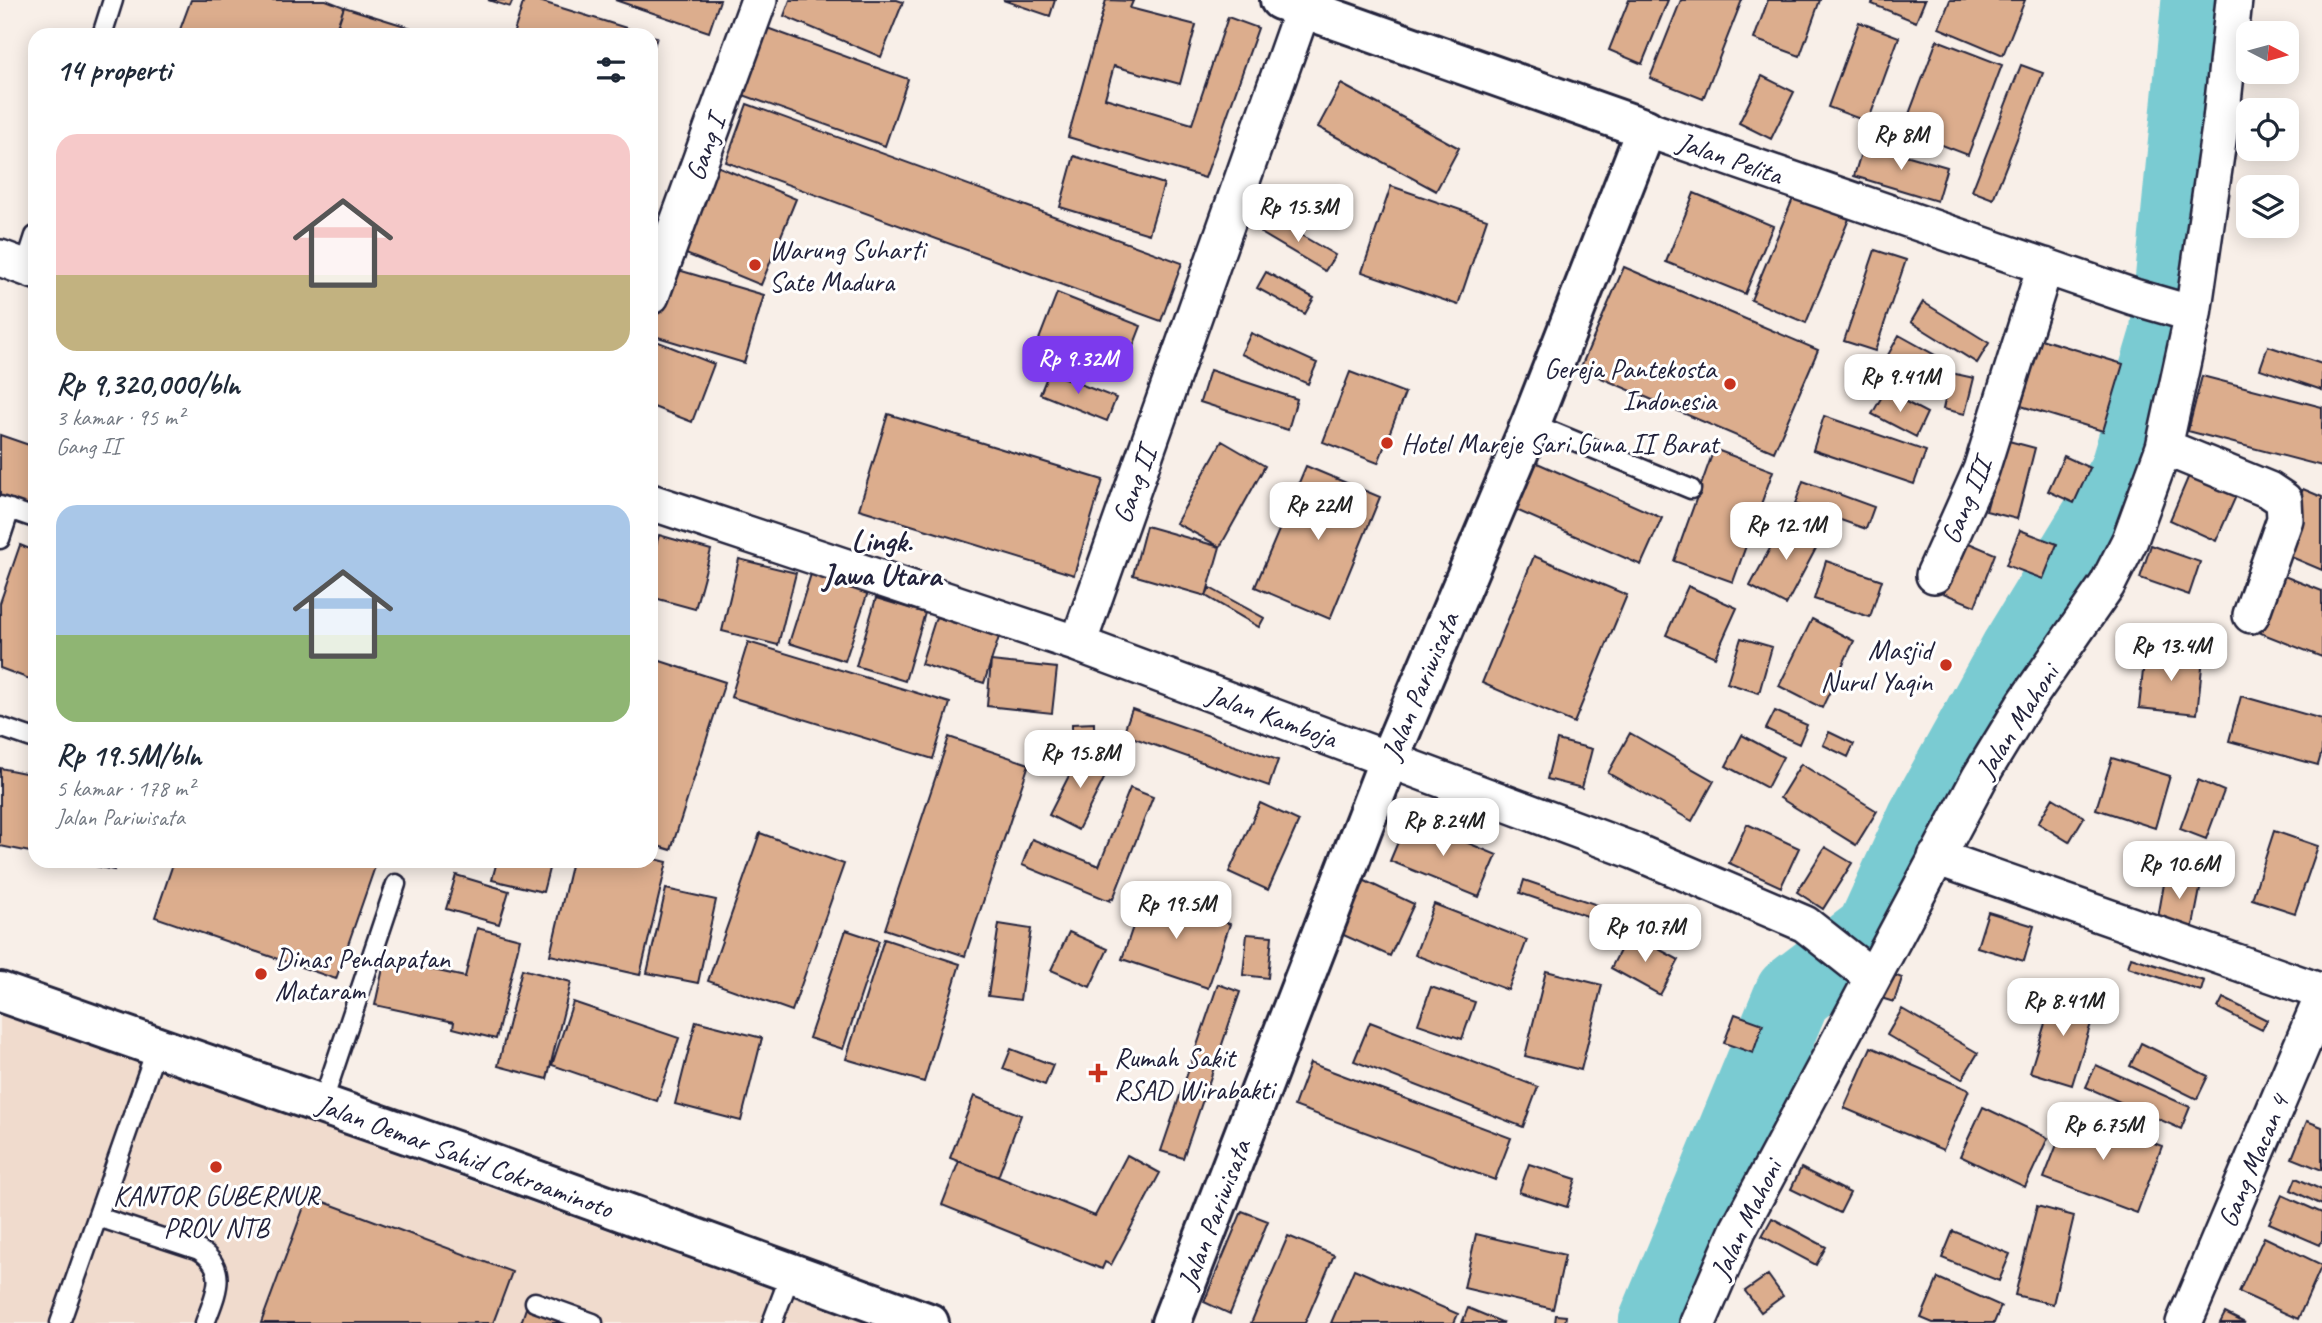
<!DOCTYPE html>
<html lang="id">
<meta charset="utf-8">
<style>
:root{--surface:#fff;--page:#f2f2f3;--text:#1f2937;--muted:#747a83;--accent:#7c3aed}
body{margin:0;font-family:Caveat,sans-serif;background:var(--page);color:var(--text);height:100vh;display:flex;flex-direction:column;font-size:26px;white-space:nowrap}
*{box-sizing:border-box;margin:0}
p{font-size:23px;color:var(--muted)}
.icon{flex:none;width:38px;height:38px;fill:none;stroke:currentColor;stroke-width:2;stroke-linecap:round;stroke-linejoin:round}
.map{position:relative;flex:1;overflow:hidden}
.panel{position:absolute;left:28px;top:28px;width:630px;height:840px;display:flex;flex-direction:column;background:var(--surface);border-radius:21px;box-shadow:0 4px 18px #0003}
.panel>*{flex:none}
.needle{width:46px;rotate:96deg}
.fabs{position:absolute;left:2236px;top:21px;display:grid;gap:14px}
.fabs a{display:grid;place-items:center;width:63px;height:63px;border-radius:14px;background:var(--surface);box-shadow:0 4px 18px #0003;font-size:35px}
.price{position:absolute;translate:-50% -60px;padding:0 16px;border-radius:14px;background:#fff;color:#222;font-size:23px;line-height:46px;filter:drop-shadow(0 2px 4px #0008)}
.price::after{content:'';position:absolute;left:50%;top:42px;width:21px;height:16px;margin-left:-10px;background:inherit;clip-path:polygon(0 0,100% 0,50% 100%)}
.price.on{background:var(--accent);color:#fff}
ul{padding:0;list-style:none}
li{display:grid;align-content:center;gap:14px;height:371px;padding:0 28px}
li span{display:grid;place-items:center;height:217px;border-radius:21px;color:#555}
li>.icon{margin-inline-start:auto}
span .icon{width:126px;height:126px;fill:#fffc;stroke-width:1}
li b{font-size:30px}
h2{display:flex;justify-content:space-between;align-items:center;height:84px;padding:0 28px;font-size:30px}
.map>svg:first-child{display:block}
</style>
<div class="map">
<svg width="2322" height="1323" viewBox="0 0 2322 1323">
<rect width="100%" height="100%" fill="#f8efe8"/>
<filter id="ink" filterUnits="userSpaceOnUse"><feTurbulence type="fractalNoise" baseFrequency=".0143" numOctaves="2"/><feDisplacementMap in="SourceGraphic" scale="14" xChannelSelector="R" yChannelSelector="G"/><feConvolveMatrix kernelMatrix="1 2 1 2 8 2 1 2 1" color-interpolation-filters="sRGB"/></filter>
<g filter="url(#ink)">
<path fill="#f0dbcd" d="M0,1011L865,1323H0Z"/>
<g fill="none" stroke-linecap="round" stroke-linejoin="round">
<path stroke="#7acbd2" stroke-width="77" d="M1657,1323L1793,994L1874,932L1925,820L2019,650L2127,473L2168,336L2200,0"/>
</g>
<path fill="#dcad8d" stroke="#22223b" stroke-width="2" d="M191,0H326L344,7L334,35H178Z
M488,0H513L510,7Z
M524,0H536L649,35H513Z
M615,0H720L709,32Z
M790,0H897L903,2L881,57L784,16Z
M1003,0H1055L1050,16Z
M1106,0L1133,1L1130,8L1196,25L1180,84L1114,66L1105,98L1192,124L1228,17L1258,28L1205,178L1068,137Z
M1629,0H1668L1642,64L1609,50Z
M1681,0H1742L1703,99L1650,78Z
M1768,0H1820L1800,56L1754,39Z
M1874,0H1925L1916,22L1872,4Z
M1950,0H2025L2003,55L1939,28Z
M344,7L434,35H335Z
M1859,22L1899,37L1868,122L1828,107Z
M767,28L908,79L885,146L743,95Z
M651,36L657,37L651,56Z
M1937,40L2002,65L1968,155L1903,130Z
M2021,65L2043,73L1993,199L1972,191Z
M1762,76L1794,92L1771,139L1739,123Z
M1341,84L1459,148L1436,191L1318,127Z
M747,104L1182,263L1161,321L726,162Z
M1864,143L1947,167L1937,201L1854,176Z
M1074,156L1164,184L1149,234L1060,207Z
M717,166L796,199L761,285L681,252Z
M1391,186L1487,219L1458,305L1362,272Z
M1694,193L1773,226L1745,294L1666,262Z
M1794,196L1849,219L1806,323L1751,300Z
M1270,217L1335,255L1325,271L1261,233Z
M1875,250L1906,260L1875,351L1844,341Z
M668,267L764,295L744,363L651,335V323Z
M1624,267L1818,350L1774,452L1580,369Z
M1266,272L1314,298L1305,314L1257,288Z
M1057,293L1141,326L1122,375L1038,342Z
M1923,302L1989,343L1977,363L1911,322Z
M1251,333L1317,363L1308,384L1241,354Z
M1899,335L1942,359L1925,388L1883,364Z
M2041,339L2123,364L2103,431L2021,406Z
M656,341L714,364L692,422L651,406V352Z
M2268,346L2322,364V390L2260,369Z
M1210,370L1297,399L1288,430L1200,402Z
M1049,372L1116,398L1107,421L1040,394Z
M1350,372L1405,393L1378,463L1323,442Z
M1951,373L1974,378L1965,414L1943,409Z
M2202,376L2322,407V466L2188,431Z
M1885,391L1927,413L1916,437L1872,414Z
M888,414L1103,480L1074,575L859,509Z
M1824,416L1926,451L1914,484L1813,450Z
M0,435L35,447V501L31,514L0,504Z
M2005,440L2035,448L2017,519L1986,511Z
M1222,441L1265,466L1220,547L1176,523Z
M1714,449L1773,471L1733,582L1674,561Z
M2064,456L2090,468L2074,503L2048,491Z
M1535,462L1662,518L1641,565L1514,509Z
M1306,466L1380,497L1330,619L1255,587Z
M2193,466L2240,487L2216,541L2170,520Z
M1803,481L1874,507L1866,529L1795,504Z
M2303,489L2322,497V570L2277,551Z
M1785,520L1821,539L1786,605L1750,586Z
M1146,526L1220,547L1206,596L1133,575Z
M2020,530L2057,544L2043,579L2006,565Z
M659,535L711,550L695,609L651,597V562Z
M1964,541L1995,554L1975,606L1943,593Z
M20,545L35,551V681L0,668V603Z
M2151,545L2200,562L2189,595L2140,578Z
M1534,556L1627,595L1574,723L1482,683Z
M739,559L796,573L778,645L722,631Z
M1826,561L1882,580L1870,617L1814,599Z
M2274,572L2322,591V657L2253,630Z
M811,574L868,592L845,661L789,643Z
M1688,586L1737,608L1715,657L1666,635Z
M1210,588L1264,618L1259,627L1206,596Z
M876,598L925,613L905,681L856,666Z
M936,617L999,637L984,683L921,664Z
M1812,619L1854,641L1822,708L1779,686Z
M1741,638L1772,647L1759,693L1727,683Z
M748,642L950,703L933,759L731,697Z
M2145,652L2203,658L2197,714L2139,708Z
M651,658L725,682L671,850L651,844Z
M991,661L1057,668L1052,713L987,706Z
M2241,696L2322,719V751L2318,765L2229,741Z
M1132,709L1278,760L1269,786L1123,734Z
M1775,711L1807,725L1799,744L1766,729Z
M1094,723V730L1072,732V724Z
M1829,732L1854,744L1848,757L1823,745Z
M1630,733L1714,781L1692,821L1608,773Z
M1742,735L1783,757L1767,788L1726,766Z
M949,737L1029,764L965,956L885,929Z
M1557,740L1592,749L1582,788L1547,779Z
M1082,750L1111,765L1078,830L1049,815Z
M2112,758L2170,776L2155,828L2096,809Z
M1801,764L1877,811L1856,845L1780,798Z
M0,768L35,775V853L0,846Z
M2198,780L2224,791L2206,839L2180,829Z
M1130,788L1153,797L1113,899L1111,898L1110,901L1022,865L1032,839L1099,866Z
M2053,798L2084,817L2069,842L2038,823Z
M1260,803L1299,821L1268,890L1229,872Z
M1408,818L1497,855L1479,897L1390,861Z
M1747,824L1799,848L1781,887L1729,863Z
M2274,831L2318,846L2295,913L2252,899Z
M760,833L844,864L792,1011L708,981Z
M1825,847L1852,863L1823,909L1797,892Z
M651,858L667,862L640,975L550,955L572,861H651Z
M72,861H116L114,870Z
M174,861H377L336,979L155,917Z
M497,861H551L543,892L492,880Z
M2167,867L2203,874L2191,936L2156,929Z
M456,875L509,891L499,924L446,909Z
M1363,880L1414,904L1390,956L1339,933Z
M1524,880L1621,913L1616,926L1520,893Z
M666,889L716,900L698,983L647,973Z
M1144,894L1230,924L1208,988L1122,959Z
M1434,904L1527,940L1508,990L1415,955Z
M1988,912L2034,926L2024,961L1977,947Z
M999,924L1031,929L1020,1000L988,996Z
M477,928L520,939L496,1039L453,1028L454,1022L375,1005L385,959L465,977Z
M846,930L879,941L843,1049L809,1038Z
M1069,932L1108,949L1090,987L1051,970Z
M1629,933L1679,960L1660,995L1611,968Z
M1247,934L1272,936L1268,978L1243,975Z
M884,939L960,964L924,1082L846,1059Z
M2131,957L2204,981L2201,991L2128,967Z
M522,969L571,982L547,1079L498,1066Z
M1546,971L1602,985L1581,1070L1525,1056Z
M1889,973L1902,978L1894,1002L1881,998Z
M1218,984L1240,992L1183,1158L1161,1151Z
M1431,987L1475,1002L1462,1039L1418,1024Z
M2055,991L2097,1004L2072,1085L2030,1072Z
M2223,998L2267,1020L2262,1030L2218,1008Z
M573,1002L679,1038L657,1101L552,1065Z
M1902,1009L1978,1053L1962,1079L1887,1035Z
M1735,1014L1763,1024L1753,1053L1724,1043Z
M696,1021L762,1038L741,1121L675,1104Z
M1370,1022L1538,1087L1523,1127L1354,1061Z
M2141,1043L2208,1076L2197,1099L2130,1066Z
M1871,1047L1969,1090L1943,1150L1844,1108Z
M1011,1049L1053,1065L1045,1085L1003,1069Z
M1310,1063L1511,1138L1495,1180L1294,1106Z
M2096,1065L2190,1107L2181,1129L2086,1087Z
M974,1096L1021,1115L998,1177L950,1158Z
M1983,1107L2048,1138L2025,1187L1960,1156Z
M2070,1111L2162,1146L2137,1213L2044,1178Z
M2307,1121L2322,1127V1170L2292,1158Z
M1127,1155L1160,1173L1111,1265L1105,1262L1102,1269L942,1205L959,1161L1095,1216Z
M1529,1164L1576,1179L1567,1207L1519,1192Z
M1801,1168L1850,1193L1840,1213L1791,1189Z
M2296,1178L2322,1190V1205L2291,1190Z
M2282,1195L2322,1213V1240L2320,1245L2269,1223Z
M308,1196L512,1272L493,1323H261Z
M2037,1206L2074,1216L2053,1304L2015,1295Z
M1242,1211L1268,1221L1230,1314L1204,1302Z
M1772,1218L1826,1247L1816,1265L1762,1236Z
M1953,1231L2010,1254L1999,1281L1942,1258Z
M1476,1234L1565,1255L1553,1309L1464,1288Z
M1288,1236L1334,1255L1305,1323H1251Z
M2264,1237L2322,1265L2298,1319L2239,1292Z
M1354,1269L1458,1314L1454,1323H1331Z
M1768,1275L1783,1296L1761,1312L1745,1291Z
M1938,1278L2001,1306L1994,1323H1933L1921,1318Z
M526,1308L570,1323H521Z
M1468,1308L1504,1323H1462Z
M2225,1313L2245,1323H2220Z
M1556,1315L1566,1316L1565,1323H1555Z"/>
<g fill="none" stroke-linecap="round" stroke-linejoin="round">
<g stroke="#22223b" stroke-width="23">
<path id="lane" d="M102,35L113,0
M25,267L35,236
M1531,423L1691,489
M0,506L35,518
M0,539L10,509
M0,727L35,739
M322,1104L396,884
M98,1217L199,1250C230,1269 215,1295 205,1323
M535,1302L593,1323
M60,1323L157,1047
M772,1323L791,1273"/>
</g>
<g stroke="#22223b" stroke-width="40">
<path id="street" d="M1646,129L2134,297L2193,314
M0,258L35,271
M651,296L759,0
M2164,447L2269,490L2284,500L2285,519L2251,615
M651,502L1078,644L1634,851L1805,924L1872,977
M1934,575L1981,470L2045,266
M1078,644L1303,8
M1936,857L2322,992
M1698,1323L1738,1230L1980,777L2025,703L2107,585L2130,540L2164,447L2193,314L2221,120L2234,0
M2184,1323L2322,998"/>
</g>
<g stroke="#22223b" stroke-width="44">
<path id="secondary" d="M0,992L467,1155L929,1323
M1171,1323L1389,759L1531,423L1646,129L1280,0"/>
</g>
<use href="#lane" stroke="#fff" stroke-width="18"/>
<use href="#street" stroke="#fff" stroke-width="35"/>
<use href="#secondary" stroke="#fff" stroke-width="38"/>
</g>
</g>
<g fill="#c8321e" stroke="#fff" stroke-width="2.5">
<circle cx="755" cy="265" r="7"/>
<circle cx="1730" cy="384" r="7"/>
<circle cx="1387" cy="443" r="7"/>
<circle cx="1946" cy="665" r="7"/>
<circle cx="261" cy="974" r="7"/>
<path d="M1094.5 1062.5h7v7h7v7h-7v7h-7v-7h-7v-7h7z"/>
<circle cx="216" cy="1167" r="7"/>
</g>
<g text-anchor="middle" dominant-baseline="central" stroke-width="6" stroke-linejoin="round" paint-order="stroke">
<g font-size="28" fill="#22223b" stroke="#fff">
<text transform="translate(705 148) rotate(-70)">Gang I</text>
<text transform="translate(1730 158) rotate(19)">Jalan Pelita</text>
<text transform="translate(1134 485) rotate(-70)">Gang II</text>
<text transform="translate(1966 501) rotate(-67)">Gang III</text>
<text transform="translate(1420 686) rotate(-67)">Jalan Pariwisata</text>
<text transform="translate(1272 716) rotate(20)">Jalan Kamboja</text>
<text transform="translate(2017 721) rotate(-57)">Jalan Mahoni</text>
<text transform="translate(465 1156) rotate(20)">Jalan Oemar Sahid Cokroaminoto</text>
<text transform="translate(2253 1161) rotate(-67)">Gang Macan 4</text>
<text transform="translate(1214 1214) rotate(-69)">Jalan Pariwisata</text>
<text transform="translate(1746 1219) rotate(-64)">Jalan Mahoni</text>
</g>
<g font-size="28" fill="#22223b" stroke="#fff" text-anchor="start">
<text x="769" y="249">Warung Suharti<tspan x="769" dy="32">Sate Madura</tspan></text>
<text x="1716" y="368" text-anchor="end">Gereja Pantekosta<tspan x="1716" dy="32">Indonesia</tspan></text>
<text x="1401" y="443">Hotel Mareje Sari Guna II Barat</text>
<text x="1932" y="649" text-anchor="end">Masjid<tspan x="1932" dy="32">Nurul Yaqin</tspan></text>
<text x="275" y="958">Dinas Pendapatan<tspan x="275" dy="32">Mataram</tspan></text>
<text x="1114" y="1057">Rumah Sakit<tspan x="1114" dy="32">RSAD Wirabakti</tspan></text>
<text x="216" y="1195" text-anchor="middle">KANTOR GUBERNUR<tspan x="216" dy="32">PROV NTB</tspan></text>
</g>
<g font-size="30" font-weight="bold" fill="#22223b" stroke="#fff">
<text x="882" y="541">Lingk.<tspan x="882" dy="34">Jawa Utara</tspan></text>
</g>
</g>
</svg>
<div class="fabs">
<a><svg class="needle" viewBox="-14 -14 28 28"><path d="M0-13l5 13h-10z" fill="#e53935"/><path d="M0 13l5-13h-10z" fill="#747a83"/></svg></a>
<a><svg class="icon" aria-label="locate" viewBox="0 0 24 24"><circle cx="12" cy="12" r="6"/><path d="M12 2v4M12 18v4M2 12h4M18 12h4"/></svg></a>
<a><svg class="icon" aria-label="layers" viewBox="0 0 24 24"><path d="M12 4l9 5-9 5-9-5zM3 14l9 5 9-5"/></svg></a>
</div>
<b class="price" style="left:1901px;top:172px">Rp 8M</b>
<b class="price" style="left:1298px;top:244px">Rp 15.3M</b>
<b class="price on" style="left:1078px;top:396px">Rp 9.32M</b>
<b class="price" style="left:1900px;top:414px">Rp 9.41M</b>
<b class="price" style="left:1318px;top:542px">Rp 22M</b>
<b class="price" style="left:1786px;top:562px">Rp 12.1M</b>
<b class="price" style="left:2171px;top:683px">Rp 13.4M</b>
<b class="price" style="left:1080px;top:790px">Rp 15.8M</b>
<b class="price" style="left:1443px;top:858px">Rp 8.24M</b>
<b class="price" style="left:2179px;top:901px">Rp 10.6M</b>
<b class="price" style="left:1176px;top:941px">Rp 19.5M</b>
<b class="price" style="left:1645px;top:964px">Rp 10.7M</b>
<b class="price" style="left:2063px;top:1038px">Rp 8.41M</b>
<b class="price" style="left:2103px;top:1162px">Rp 6.75M</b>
<section class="panel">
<h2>14 properti<svg class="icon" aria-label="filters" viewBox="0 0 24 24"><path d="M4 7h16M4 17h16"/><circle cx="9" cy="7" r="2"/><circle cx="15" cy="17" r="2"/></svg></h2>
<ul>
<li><span style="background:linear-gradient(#f6c9c9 65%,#c2b280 0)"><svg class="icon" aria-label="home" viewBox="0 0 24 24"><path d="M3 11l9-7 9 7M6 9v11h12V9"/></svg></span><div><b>Rp 9,320,000/bln</b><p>3 kamar · 95 m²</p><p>Gang II</p></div></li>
<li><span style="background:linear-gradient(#a9c7e8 60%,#8fb573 0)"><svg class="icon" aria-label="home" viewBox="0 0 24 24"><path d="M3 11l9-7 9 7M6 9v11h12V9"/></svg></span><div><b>Rp 19.5M/bln</b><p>5 kamar · 178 m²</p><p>Jalan Pariwisata</p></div></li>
</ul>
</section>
</div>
